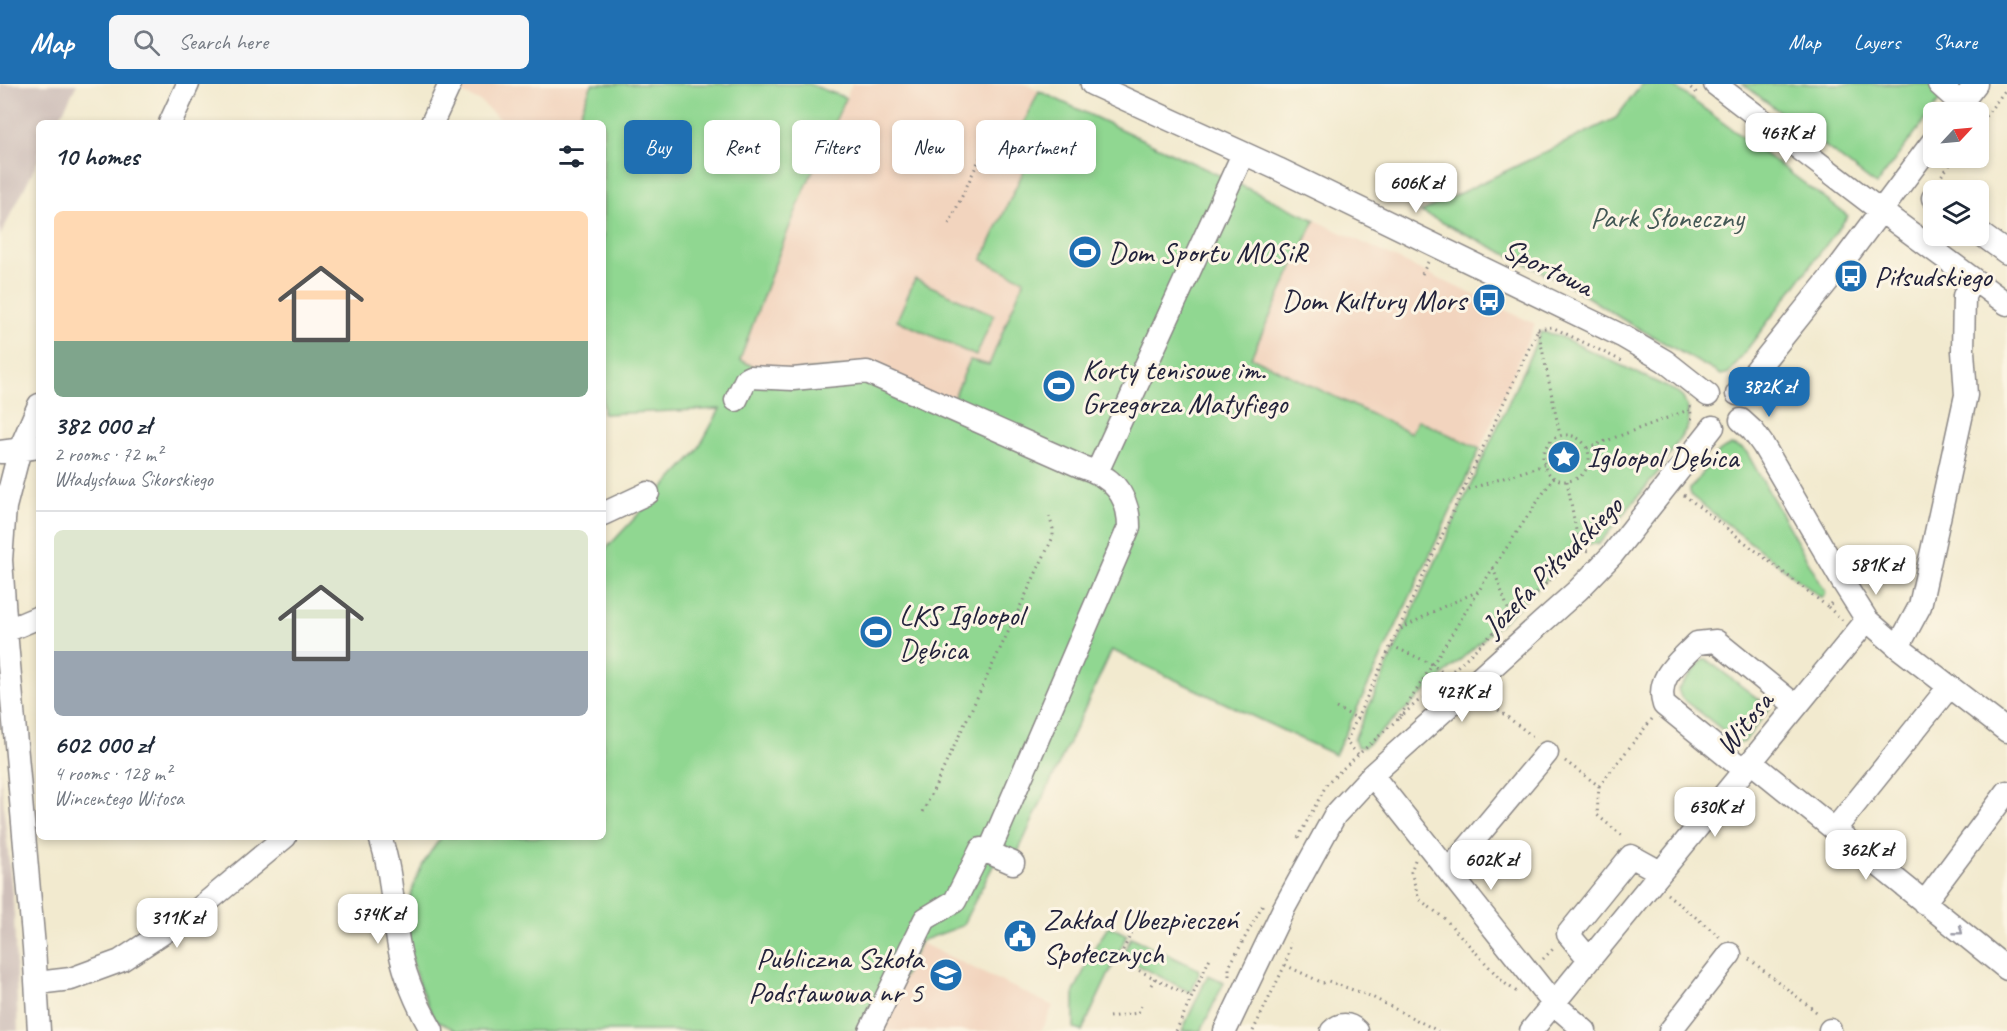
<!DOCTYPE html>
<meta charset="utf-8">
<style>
:root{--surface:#fff;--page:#f6f6f7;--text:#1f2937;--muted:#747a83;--line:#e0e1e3;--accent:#1f6fb2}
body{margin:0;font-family:Caveat,sans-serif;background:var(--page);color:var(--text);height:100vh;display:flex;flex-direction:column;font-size:22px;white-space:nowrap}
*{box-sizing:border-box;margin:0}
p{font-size:20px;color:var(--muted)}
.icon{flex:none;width:33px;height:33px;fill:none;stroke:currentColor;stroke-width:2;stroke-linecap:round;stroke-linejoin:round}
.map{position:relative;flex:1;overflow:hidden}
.details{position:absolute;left:36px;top:36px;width:570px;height:720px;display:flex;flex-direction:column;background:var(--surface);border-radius:9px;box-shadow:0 3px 9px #0003}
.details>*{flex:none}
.top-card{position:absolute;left:624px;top:36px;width:570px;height:54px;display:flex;gap:12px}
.needle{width:39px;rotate:64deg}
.controls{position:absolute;left:1923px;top:18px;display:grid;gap:12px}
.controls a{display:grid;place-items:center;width:66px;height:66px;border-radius:9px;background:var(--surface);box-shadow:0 3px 9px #0003;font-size:30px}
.price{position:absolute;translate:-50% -51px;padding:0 14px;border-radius:12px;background:#fff;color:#222;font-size:20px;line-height:39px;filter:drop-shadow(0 2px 3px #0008)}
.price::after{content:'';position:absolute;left:50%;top:36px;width:18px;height:14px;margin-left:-9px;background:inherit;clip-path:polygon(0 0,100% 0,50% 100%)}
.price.current{background:var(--accent);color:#fff}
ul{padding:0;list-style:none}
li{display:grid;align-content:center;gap:12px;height:318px;padding:0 18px}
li+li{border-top:2px solid var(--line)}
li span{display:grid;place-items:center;height:186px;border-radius:9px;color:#555}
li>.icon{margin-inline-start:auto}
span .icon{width:108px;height:108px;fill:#fffc;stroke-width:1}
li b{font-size:26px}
h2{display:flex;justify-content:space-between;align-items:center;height:72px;padding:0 18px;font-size:26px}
.pill{padding:0 21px;border-radius:9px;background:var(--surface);box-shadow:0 3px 9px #0003;font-size:21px;line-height:54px}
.pill.current{background:var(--accent);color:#fff}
header{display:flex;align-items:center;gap:36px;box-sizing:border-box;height:84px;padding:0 30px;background:var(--accent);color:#fff}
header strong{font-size:28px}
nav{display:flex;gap:33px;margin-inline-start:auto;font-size:21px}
.search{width:420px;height:54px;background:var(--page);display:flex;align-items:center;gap:15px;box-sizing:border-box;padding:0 21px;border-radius:9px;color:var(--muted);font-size:22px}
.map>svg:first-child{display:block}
</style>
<header>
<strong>Map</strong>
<div class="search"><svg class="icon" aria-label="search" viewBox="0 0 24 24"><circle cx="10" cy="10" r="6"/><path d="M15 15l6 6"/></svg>Search here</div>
<nav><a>Map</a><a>Layers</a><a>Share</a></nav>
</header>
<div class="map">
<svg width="2007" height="947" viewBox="0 0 2007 947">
<rect width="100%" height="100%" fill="#fcf5e5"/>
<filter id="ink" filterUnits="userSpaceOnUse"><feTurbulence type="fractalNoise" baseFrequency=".0167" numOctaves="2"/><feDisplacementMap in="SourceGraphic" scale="12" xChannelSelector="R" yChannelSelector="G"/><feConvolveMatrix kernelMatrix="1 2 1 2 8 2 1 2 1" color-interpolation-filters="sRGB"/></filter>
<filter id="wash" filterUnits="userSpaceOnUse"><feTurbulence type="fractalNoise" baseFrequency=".008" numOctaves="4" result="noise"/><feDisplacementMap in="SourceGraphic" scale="24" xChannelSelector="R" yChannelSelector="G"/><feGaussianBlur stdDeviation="1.35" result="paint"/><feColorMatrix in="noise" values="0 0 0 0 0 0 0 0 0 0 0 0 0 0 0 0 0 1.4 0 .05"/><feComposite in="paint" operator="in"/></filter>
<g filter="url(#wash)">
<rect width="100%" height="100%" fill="#f2eacf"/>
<path fill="#f2d4be" d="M463,0H592L576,39H503L481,18L460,8Z
M852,0H1025L1039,7L1018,52L1036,59L1025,195L989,282L951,320L767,289L740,277L770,190L808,94Z
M1315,136L1535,240L1480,365L1418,336L1412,349L1251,273Z
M921,859L1053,922L1041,947H878Z"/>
<path fill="#cfc0ba" d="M0,0H77L57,39H39V75L0,152Z
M0,685L14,829L18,947H0Z"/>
<path fill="#90d791" stroke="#597c66" stroke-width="1.5" d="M592,0H809L846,14C804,100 772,186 740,276L767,289L865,282L951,320L970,276L989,281L1024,196L982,176L1036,60L1018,52L1039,7L1315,136L1251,273L1411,349L1418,336L1480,365L1335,671L1112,566L1010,785L994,780L962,842L921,857L878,947H457L435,936C428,920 418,902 414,884C401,835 408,792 442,753H603V468L696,369L720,325L603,330V39H576Z
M1642,0H1671L1848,132L1729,289L1721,291L1622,235L1567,200L1421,128L1616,34Z
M1743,0H1952L1876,101Z
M915,195L994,231L976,272L897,236Z
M1541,248L1557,251L1675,307L1683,314L1688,325V342L1659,387L1599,460H1583L1510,531L1364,663H1357L1354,655Z
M1731,361L1742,364L1747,369L1826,509L1823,513H1820L1690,411V405L1719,368L1725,364Z
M1703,576H1707L1770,624L1744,658L1739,659L1681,613L1678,605Z
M1109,842L1127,851L1082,947L1074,945V908L1096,861Z
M1131,853L1198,885L1199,889L1192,907L1190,908L1122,873Z
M1208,891L1224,898L1201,947H1182Z"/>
</g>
<g filter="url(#ink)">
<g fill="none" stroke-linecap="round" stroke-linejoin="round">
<g stroke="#8a8685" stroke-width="25">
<path id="minor" d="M1092,0L1278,85L1622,252L1665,277L1708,311
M1715,0L1881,127L2007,220
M1939,0L1961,20
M1954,28L1976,0
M170,39L188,0
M432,39L450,0
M1933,114H1934
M1978,148L2007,169
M1737,310L1839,183L1934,56
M736,316L746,295L750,293L793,295L867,288L1082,383C1112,392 1129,411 1129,443L989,768
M39,321L20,365L5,423L1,476L6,547L34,863L39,947
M1741,336L1753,347L1763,361L1841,495L1867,536L1898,563L2007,647
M0,368L39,363
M1097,388L1243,70
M603,430L648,409
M6,547L39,533
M1898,563L1920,522L1966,311L1963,267L1964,212L1973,195
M1751,678L2007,885
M1744,686L1664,621C1655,593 1679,578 1697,559L1716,557L1796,622
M1372,691L1553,919L1585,947
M1835,745L1949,603
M380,753C392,787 392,822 398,857C403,889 416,919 432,947
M1449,786L1547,669
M1924,819L2007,708
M1589,875L1568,850L1631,772L1660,788
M37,899L71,895L120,877L195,828L285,753
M870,947L925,835L955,817L981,765L1013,779
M1225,947L1284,824L1335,731L1372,691L1578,506L1612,471L1713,343
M1332,947C1340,939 1349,939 1357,947
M1531,947L1867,536
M1670,947L1730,870
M1830,947V946"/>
</g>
<path stroke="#8a8685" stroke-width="3" stroke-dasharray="1.5 4.5" stroke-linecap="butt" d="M1686,0L1697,9
M1978,42L2007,4
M1938,96L1955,74
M949,140L995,42
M1422,190L1428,178
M1538,245L1552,243L1622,277
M1538,245L1560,351
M1690,322L1692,339
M1543 374a23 23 0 1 1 46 0a23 23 0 1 1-46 0Z
M1587,364L1691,325
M1567,397L1580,468
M1463,407L1544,381
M1684,411L1828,523L1832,518
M1493,484L1511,533
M1828,523L1842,536
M1401,545L1436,526L1479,507
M1392,562L1432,580L1447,592
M1484,615L1536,655
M1336,624L1359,635
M1399,634L1447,592L1580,468L1590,466
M1358,670L1346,658L1538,245
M1565,677L1599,702L1597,731L1625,754
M1599,702L1652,635
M923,728L1053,453V445L1048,428
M1298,754L1328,698L1399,634L1493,484L1554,393
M1415,776L1411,788L1419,815L1445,835L1503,898L1517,908
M1667,810L1720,853
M1137,838L1118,876L1192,913
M1543,875L1555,863
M1749,875L1819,930
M1285,881L1323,899L1328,897L1370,912L1438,947
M1229,892V883L1263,820
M1151,901L1155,894
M1109,933L1138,929L1141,922
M1176,947L1210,874
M1253,947L1285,881L1291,859"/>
<use href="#minor" stroke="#fff" stroke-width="22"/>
</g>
<defs><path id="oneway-chevron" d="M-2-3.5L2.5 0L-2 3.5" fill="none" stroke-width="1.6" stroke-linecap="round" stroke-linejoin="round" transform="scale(1.5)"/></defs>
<use stroke="#9c9ca7" href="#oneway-chevron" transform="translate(1959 847) rotate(39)"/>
</g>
<defs>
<g id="stadium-disc" transform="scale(1.725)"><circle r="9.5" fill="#1f6fb2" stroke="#fcf5e5"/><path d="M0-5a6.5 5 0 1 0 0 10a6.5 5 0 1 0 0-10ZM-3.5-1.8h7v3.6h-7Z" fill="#fff"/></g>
<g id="bus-disc" transform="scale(1.725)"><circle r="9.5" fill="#1f6fb2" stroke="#fcf5e5"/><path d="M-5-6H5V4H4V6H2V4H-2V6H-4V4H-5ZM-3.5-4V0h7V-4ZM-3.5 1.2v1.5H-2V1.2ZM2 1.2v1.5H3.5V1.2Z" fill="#fff"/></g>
<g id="sight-disc" transform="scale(1.725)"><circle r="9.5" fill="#1f6fb2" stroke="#fcf5e5"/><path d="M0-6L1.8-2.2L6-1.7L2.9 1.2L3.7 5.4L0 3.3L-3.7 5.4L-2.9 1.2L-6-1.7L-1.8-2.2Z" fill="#fff"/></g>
<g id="civic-disc" transform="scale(1.725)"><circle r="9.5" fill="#1f6fb2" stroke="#fcf5e5"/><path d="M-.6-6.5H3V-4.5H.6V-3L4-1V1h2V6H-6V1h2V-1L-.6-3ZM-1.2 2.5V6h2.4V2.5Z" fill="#fff"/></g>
<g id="school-disc" transform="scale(1.725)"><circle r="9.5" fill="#1f6fb2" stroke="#fcf5e5"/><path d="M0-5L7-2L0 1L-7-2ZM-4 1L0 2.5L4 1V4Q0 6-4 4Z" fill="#fff"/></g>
</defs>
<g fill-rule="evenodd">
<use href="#stadium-disc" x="1085" y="168"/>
<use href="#bus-disc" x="1851" y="192"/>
<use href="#bus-disc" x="1489" y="216"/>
<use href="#stadium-disc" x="1059" y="302"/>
<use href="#sight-disc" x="1564" y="373"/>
<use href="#stadium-disc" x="876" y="548"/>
<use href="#civic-disc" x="1020" y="852"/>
<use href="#school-disc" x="946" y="891"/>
</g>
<g text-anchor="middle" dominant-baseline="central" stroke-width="6" stroke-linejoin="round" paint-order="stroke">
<g font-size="30" fill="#435855" stroke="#fcf5e5">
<text x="1667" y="133">Park Słoneczny</text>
</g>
<g font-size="30" fill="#22223b" stroke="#fcf5e5" text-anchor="start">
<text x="1108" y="168">Dom Sportu MOSiR</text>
<text x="1874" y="192">Piłsudskiego</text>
<text x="1466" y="216" text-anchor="end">Dom Kultury Mors</text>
<text x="1082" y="285">Korty tenisowe im.<tspan x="1082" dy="34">Grzegorza Matyfiego</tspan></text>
<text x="1587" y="373">Igloopol Dębica</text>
<text x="899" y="531">LKS Igloopol<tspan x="899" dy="34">Dębica</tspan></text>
<text x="1043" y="835">Zakład Ubezpieczeń<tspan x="1043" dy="34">Społecznych</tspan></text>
<text x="923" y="874" text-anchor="end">Publiczna Szkoła<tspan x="923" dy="34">Podstawowa nr 5</tspan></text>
</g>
<g font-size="30" fill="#22223b" stroke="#fcf5e5">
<text transform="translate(1548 183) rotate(26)">Sportowa</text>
<text transform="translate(1552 482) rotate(-45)">Józefa Piłsudskiego</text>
<text transform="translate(1744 639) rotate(-51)">Witosa</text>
</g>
</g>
</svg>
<div class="controls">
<a><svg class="needle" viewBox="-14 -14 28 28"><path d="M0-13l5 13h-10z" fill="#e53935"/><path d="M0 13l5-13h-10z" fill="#747a83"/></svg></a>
<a><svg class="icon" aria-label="layers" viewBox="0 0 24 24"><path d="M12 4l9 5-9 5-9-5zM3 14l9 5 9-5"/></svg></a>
</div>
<b class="price" style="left:1786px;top:80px">467K zł</b>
<b class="price" style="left:1416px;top:130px">606K zł</b>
<b class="price current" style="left:1769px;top:334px">382K zł</b>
<b class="price" style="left:1876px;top:512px">581K zł</b>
<b class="price" style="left:1462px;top:639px">427K zł</b>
<b class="price" style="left:1715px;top:754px">630K zł</b>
<b class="price" style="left:1866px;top:797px">362K zł</b>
<b class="price" style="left:1491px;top:807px">602K zł</b>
<b class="price" style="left:378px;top:861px">574K zł</b>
<b class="price" style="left:177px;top:865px">311K zł</b>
<div class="top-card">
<a class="pill current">Buy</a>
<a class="pill">Rent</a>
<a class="pill">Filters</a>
<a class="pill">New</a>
<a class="pill">Apartment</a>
</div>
<section class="details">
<h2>10 homes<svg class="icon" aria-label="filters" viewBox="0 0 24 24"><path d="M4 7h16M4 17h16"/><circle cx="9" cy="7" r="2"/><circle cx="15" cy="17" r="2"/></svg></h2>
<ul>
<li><span style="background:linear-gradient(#ffd9b3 70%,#7fa58c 0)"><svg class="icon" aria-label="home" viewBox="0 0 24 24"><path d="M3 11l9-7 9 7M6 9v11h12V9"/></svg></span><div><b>382 000 zł</b><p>2 rooms · 72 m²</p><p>Władysława Sikorskiego</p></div></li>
<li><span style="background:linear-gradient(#dfe7d0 65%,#9aa5b1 0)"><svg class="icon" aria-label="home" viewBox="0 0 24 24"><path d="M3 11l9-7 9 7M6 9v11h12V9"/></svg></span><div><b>602 000 zł</b><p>4 rooms · 128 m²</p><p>Wincentego Witosa</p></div></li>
</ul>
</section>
</div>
